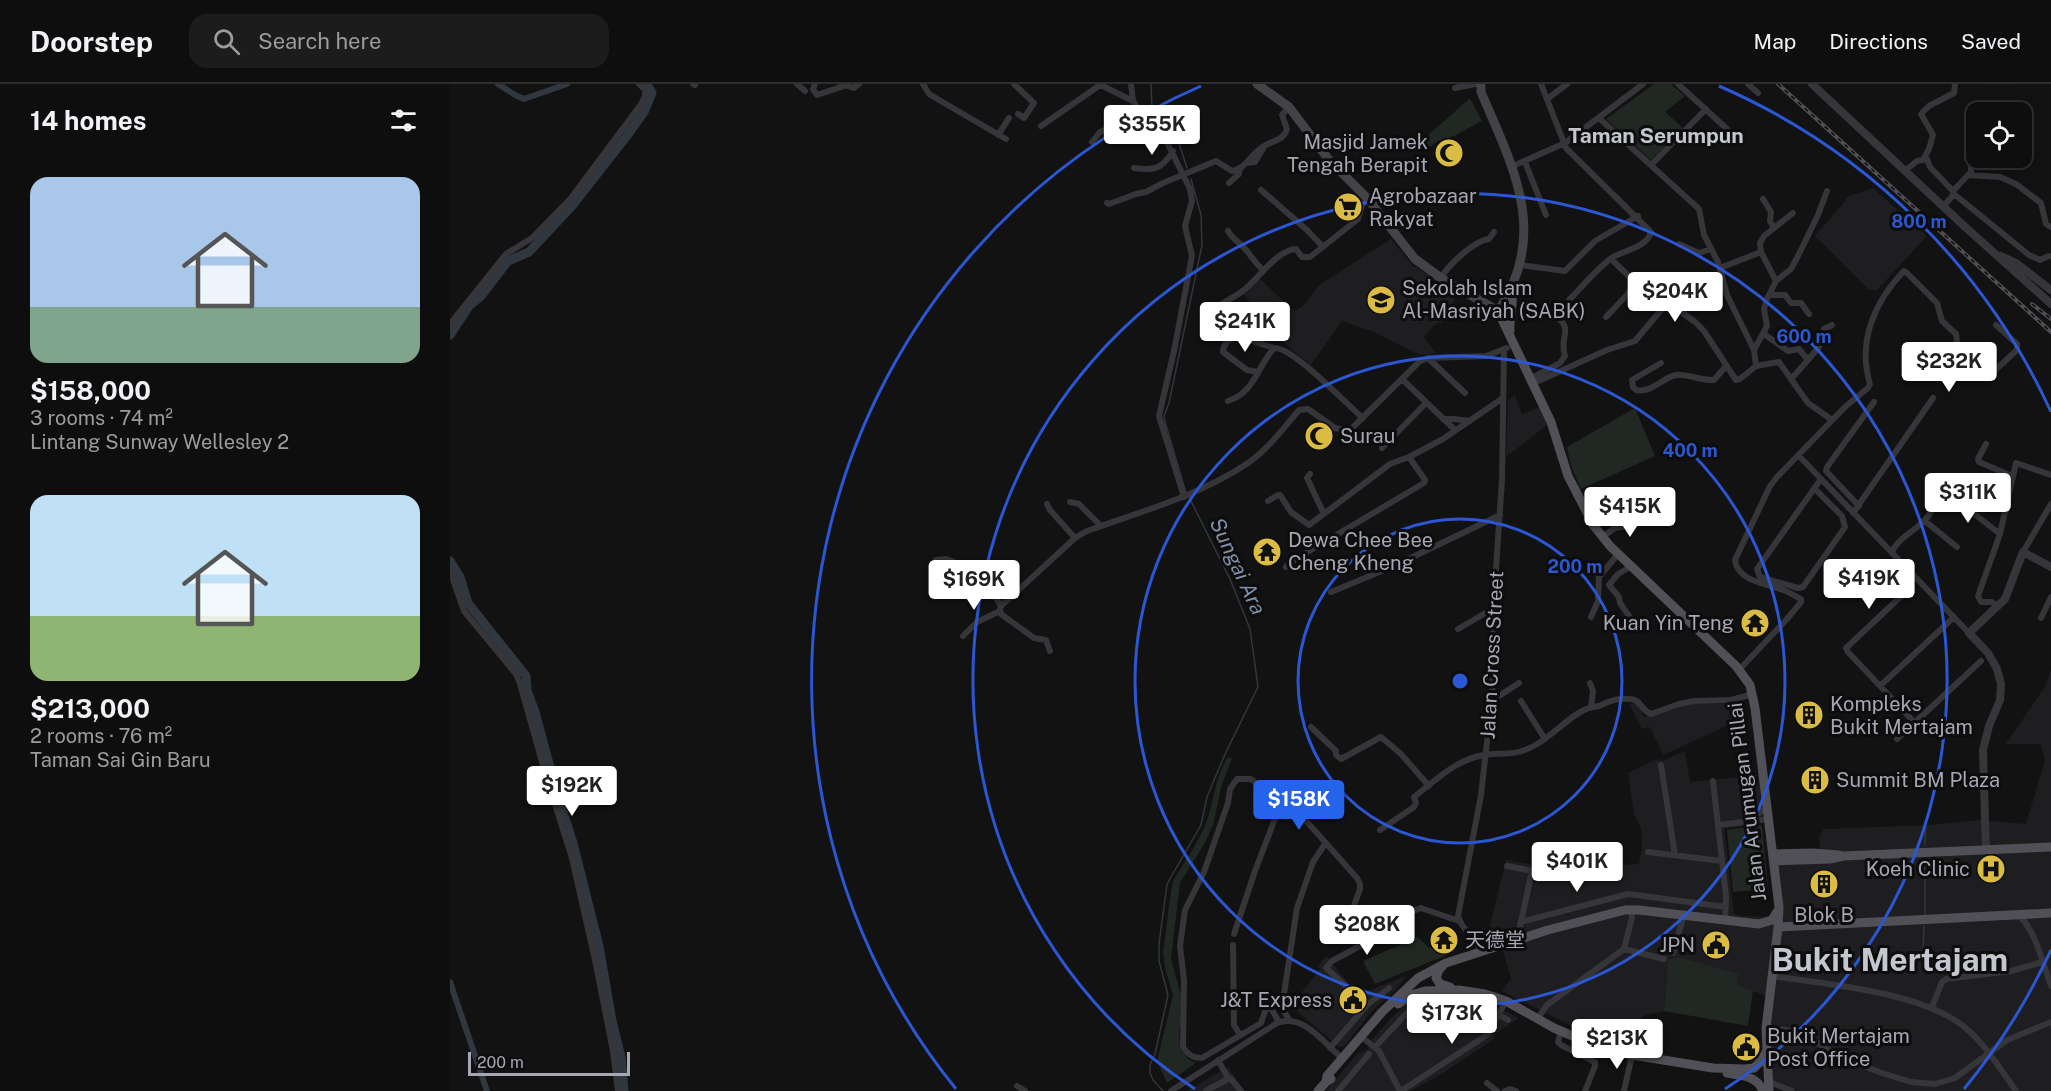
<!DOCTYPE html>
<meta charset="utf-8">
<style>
:root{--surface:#0e0e0e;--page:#1c1c1c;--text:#f1f3f6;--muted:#9b9c9e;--line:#2e2e2e;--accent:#2563eb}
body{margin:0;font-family:"Public Sans","Noto Sans SC",sans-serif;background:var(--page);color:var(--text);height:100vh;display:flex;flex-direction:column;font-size:22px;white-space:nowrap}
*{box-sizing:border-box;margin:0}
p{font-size:20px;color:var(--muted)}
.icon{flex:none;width:33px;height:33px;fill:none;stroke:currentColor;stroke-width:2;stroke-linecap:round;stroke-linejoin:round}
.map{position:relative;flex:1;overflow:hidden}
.sheet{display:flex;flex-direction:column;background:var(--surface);width:450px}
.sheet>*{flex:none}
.buttons{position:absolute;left:1516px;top:18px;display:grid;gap:12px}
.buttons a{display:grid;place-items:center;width:66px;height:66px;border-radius:12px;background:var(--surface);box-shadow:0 6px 24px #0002,0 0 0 2px var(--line);font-size:30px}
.scale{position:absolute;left:18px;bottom:15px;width:162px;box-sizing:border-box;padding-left:6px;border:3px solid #a5a7b2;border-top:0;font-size:16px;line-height:21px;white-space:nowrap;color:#a5a7b2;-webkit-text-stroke:4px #0d0d0e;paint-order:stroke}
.price{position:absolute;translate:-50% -51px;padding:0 14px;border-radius:6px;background:#fff;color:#222;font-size:20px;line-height:39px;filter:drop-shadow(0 2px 3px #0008)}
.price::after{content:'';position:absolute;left:50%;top:36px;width:18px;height:14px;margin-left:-9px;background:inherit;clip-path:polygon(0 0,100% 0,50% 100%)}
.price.active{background:var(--accent);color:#fff}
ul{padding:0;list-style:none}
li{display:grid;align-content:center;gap:12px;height:318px;padding:0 30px}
li span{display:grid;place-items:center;height:186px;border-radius:18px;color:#555}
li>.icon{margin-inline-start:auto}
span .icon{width:108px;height:108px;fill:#fffc;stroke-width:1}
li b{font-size:26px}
h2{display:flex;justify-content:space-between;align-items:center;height:72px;padding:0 30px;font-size:26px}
header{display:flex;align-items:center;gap:36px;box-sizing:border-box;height:84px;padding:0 30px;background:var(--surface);border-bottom:2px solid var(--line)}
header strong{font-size:28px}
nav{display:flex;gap:33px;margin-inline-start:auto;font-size:21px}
.search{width:420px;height:54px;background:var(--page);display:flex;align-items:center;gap:15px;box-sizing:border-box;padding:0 21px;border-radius:18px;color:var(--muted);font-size:22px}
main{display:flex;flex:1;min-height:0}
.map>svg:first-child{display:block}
</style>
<header>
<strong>Doorstep</strong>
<div class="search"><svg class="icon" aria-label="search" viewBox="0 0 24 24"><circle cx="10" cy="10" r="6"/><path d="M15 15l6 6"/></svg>Search here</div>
<nav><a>Map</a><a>Directions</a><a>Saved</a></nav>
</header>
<main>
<section class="sheet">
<h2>14 homes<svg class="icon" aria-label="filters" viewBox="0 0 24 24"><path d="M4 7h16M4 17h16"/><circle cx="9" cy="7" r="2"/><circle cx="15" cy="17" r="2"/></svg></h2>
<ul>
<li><span style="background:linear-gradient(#a9c7e8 70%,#7fa58c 0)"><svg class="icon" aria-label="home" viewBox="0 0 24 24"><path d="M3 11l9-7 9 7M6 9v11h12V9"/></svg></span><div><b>$158,000</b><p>3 rooms · 74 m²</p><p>Lintang Sunway Wellesley 2</p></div></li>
<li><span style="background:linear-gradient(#bfe0f5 65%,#8fb573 0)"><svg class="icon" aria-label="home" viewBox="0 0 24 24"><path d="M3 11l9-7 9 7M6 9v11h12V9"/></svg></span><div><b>$213,000</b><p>2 rooms · 76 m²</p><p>Taman Sai Gin Baru</p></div></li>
</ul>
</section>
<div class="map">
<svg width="1601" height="1007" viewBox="0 0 1601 1007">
<rect width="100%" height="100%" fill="#121213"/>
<path fill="#1e1e20" d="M1423,104L1477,152L1427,206H1419L1365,152L1399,112Z
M941,155L962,181L1008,209L993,238L985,240L974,253L986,269L970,271L924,248L892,237L861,281L836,261L812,234L794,210L809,194L844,227L852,223L869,201Z
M1065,311L1072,330L1090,323L1097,341L1056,373L1058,316Z
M1601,585V1007H1348L1323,997L1320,949L1324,914L1287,902L1289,890L1218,876L1214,927L1193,932L1176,963L1141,952L1052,907L1061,895L1053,867L1046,860L1038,862L1037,853L1056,776L1133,789L1162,782L1189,780L1192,764L1191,744L1184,731L1178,689L1207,675L1212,677L1235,667L1240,698L1309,691L1313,739L1274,745L1284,830L1293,832L1322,833L1326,829L1321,768L1370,767L1369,753L1374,745L1480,741L1529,736L1576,740L1595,676L1591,660H1556L1596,601Z
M1294,616L1296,633L1213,671L1200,643L1192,645L1180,621L1186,618L1194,633L1236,620H1276Z
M876,872L908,911L956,892L947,904L921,928L894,963H889L841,922L870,885L868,882Z
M979,910L1046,922L1069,934L1045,950L1043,956L993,989L961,1007H876L907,970L919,965L917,960L955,920Z
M778,983L794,1007H737Z"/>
<path fill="#212722" d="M1204,0H1221L1235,12L1215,28L1233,44L1201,76L1156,35Z
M1020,14L1032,37L1004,52L988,57L979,63L974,55Z
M1185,324L1205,372L1131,405L1121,382L1117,363Z
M778,673L782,674L772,700L763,741L755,759L730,799L721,875L731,911L733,935L729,946L730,965L738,975L746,979L717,999L707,977L723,911L715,884L713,868L721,807L723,797C733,780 746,762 754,744C764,721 764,694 778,673Z
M1312,741L1318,803L1315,805L1283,808L1277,746Z
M968,853L979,864L986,859L997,871L925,900L913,877Z
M1228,873L1289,890L1287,901L1303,907L1298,942L1214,927L1218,876Z"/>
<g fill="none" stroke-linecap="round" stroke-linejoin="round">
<path stroke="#31373e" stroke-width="1.5" d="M701,0L702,23L726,50L737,84
M736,409L715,338L714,332L719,319L752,161L751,131L741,95
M1475,761L1476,738
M1475,831V778
M1473,865L1474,842
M713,1007L703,996L700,989V981L705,970L718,911L709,877V860L717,800L751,741L757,713L775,670L808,603L800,545L780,495L739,413"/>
<path stroke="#31373e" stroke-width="6" d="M48,0L65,11L74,15L117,0
M0,898L37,1007"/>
<path stroke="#31373e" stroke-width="9" d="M0,251L19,222L31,212L58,177L79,168L122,122L176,53L194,28L202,9L197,0
M0,477L10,493L18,519L76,592L77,606L85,628L107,709L123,759L149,862L162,937L171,973L174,1007"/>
<path stroke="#35353a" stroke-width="6" d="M243,0L245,1
M347,0L355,7
M365,0L363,5L367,11L394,2
M391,0L404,4L409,0
M473,0L479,10L484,13L556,55
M564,0L584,19L574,34L568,30
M649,0L683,17L691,29L705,38L710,44L740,105L742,117L735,142L742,172L724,267L709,332L734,413
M681,0L683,17
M1091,0L1116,64L1201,148C1197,163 1176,166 1163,173C1147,184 1133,202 1119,216
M1228,0L1277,45
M1298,0L1308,9
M1005,4L1025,0
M1097,15L1117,0
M1149,34L1249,125L1254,151L1268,178L1277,211L1304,266L1306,282
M591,42L650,1
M548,51L559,34
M642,58L650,48L691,29
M1474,74L1479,65L1483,51L1471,30L1479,22L1504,9L1505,0
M1075,78L1096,131
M796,79L805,78L814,63
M1201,81L1256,25
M1063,82L1115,59L1193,0
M684,84C704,87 712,85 723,67
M1456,86L1467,77L1477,75L1480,83L1503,107
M1518,91L1550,93L1566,100L1591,119L1596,140L1601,143
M779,99L789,90L790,85
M811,106L857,146L873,163
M1504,110L1579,171L1590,176L1599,172
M1313,115L1321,128L1320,137L1324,144
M657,119L659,120L686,110L696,108L713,99L766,77L782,87C795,85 801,71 811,64C820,57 834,57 837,45L832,31L839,23
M1494,122L1504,110L1503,107L1521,88V80L1517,75
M778,147C783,156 791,159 796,166C802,173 806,180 813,186
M1229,160L1249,169L1261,165
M1161,175L1185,198L1204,208L1245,238L1254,247L1286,296L1290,295L1306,282L1329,278L1358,319L1382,336
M1071,181L1115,187L1145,157L1188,132
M1270,184L1311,168
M991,194C998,181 1024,157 1039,155L1044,148
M1326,197L1311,168L1310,159L1314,152L1343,129
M1319,211H1335L1341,219H1351L1359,230
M1156,233L1177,211L1185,198
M761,239L756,233L757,228C769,221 782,215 794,206C808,195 827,166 846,165L852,173H860L908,135L912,121L918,115
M0,240L56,170L82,154L121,114L191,20L195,12V6L189,0
M1314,250L1338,267L1349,265L1358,276L1341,295
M1304,266L1317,242L1314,225L1317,215L1326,197L1341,185L1349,170L1368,131L1377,107
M979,275L1015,309
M1358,276L1369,263L1374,245L1382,241
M1211,279L1182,296L1183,303L1186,306C1202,309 1212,294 1226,291C1234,289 1253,297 1264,296L1276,282
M808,288L797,286L773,268C773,260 779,255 786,252L824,264
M1082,294L1110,279L1115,272C1108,249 1128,245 1099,228
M952,295L1005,346
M1084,299L1157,266L1185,257L1217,219
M778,317C805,308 807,283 824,264C842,262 896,320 913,334
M993,335H1004L1020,337
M893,353L970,277L978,274L1036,272L1057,264
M1536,360L1528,375L1529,378L1562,392
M932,364L976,319
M1349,372L1519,549
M860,390L857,394L874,430
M1365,405L1392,432L1395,443L1353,503L1348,504L1310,493L1307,485L1371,395
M818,417L828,411H830L841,428L859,441L940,380L959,373L993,355L1053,314
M620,418L629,420L651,442
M597,420L600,426L625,454
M1409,422L1376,387L1377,383L1424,318
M1403,429L1483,314
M1475,437L1507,463
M1152,453L1165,444L1178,442L1184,432
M1573,468L1601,420
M1442,469C1447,452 1474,444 1482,426C1486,418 1485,409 1494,406L1550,450
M486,476L496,475L502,477L536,499L551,522L550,525L551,530L584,554L596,556L600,567
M836,483L839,479L974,399L975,396L959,373
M0,487L14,527L66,590L70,600L94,685L122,774L145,876L163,967L168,1007
M1461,503L1396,564L1398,568L1465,639
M491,507L502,477
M881,508L944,482L1050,431
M551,522L625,454L637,447C692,427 749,412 798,379C818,365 833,345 849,326L858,325L885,344L899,347
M1547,522L1542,518H1531L1528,512L1550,450L1566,379L1601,391
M1141,533L1148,517L1149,493L1168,470
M1591,534L1601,513
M1176,538L1179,532L1170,519L1169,513L1159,501L1168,490L1182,482
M1008,545L1044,524
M513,552L527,538L550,527
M1289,586L1337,535L1351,518V515C1345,512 1339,508 1333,506C1317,500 1287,497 1285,476L1320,402L1327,393L1396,322L1418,304L1420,300C1407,257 1425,217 1454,187L1457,189L1487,219L1492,237L1506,250L1507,257L1494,291L1496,296H1501L1523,287L1542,289L1567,266V260L1546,241
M1140,599L1143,607L1141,623
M1430,602L1504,533
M1042,614H1046L1069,599
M1071,617L1095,655
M861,643L886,667V671L891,675L931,653L951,670L979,702
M1447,655L1531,577
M1211,681L1225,771
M1263,697L1276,812L1275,836
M1299,736L1318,723
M1268,741L1319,735
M930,746L964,723L966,719L964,713C986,696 1007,675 1034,671C1048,668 1062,672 1075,666C1097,658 1112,638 1132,627C1137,624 1143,623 1149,622C1156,619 1163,615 1171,615C1194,613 1186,623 1201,630L1229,620L1244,617L1281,616L1303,610
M875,760L863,778L847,824L834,910L817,922L811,939L752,974C743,974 738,971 733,963L734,897L730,862L735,826L754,788L778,719L780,705L787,695H801L858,739L907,794L910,800V805L896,843L898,845L908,840L906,833L901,830
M1198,768L1272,777
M1057,782L1082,787L1067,856
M963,827L971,824L1009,837
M1567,831C1584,840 1594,884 1601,902
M1071,838L1178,810L1276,823
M784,850L805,787L826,732L833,720
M783,861L784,941L790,951
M1174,865L1214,875
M1174,865L1182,834L1181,825
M1032,867L1012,841L1008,832L1031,711L1042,614L1045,499L1052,396L1054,265
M1223,869L1234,831
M1321,892C1377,900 1476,908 1518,946C1537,963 1551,986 1566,1007
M827,916L840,937
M819,921L829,938
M917,921L876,884L882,877L943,844
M1482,923L1492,898L1496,895L1561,887L1592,878
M1088,934L1097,921L1174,865
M1316,944L1342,947L1355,951L1390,973L1432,989L1461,998L1485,1000L1505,994L1557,956L1601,938
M1111,947L1108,958L1111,961L1145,978V982L1135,1007
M914,955L929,967L950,1007
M925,963L957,929L975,921L988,919L1049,931L1058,936
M880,964L917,921L939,904
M768,976L778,994
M1319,998L1342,1007
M1037,999L1047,1007
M567,1002L575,1007
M721,1007L827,939C854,929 873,959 892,974L894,973
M756,1007L780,994L791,1007
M888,1007L919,970
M951,1007L1037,951L1056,917
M1055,1007L1060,1005L1066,1007
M1174,1007L1182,971"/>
<path stroke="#35353a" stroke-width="8" d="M1362,0L1513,141L1601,220
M1551,172L1566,179L1601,206
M1536,766L1533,666L1539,642L1550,616L1551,600L1547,585L1538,569L1519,549L1555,515L1573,468L1601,483"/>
<path stroke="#424247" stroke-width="9" d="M807,0L839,23L879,76L918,115L965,175L991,194L1048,227C1100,150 1063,83 1031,8V0"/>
<path stroke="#505056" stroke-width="9" d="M1048,227L1101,338L1118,392L1144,442L1160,462L1286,582L1300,601L1305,624L1329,823L1328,843L1316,944L1319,1007
M1060,247C1059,233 1064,219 1062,205
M1323,770L1363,769L1389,771
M1324,777L1380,775L1393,772L1601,763
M1328,843L1601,829
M994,880L989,886L986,894L990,900L1000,903
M948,920L961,911L975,907L1009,906L1035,910L1056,917L1104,944L1148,963L1182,971L1263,984L1295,985L1304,984L1312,976L1317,966
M1277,989C1291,991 1307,992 1313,1007
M876,998L877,992L932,928L968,894L996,879L1098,846L1175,826H1189L1309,840L1322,836L1327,828
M868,1007L876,998L881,995"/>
<g stroke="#4f4f54" stroke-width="4">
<path id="rail" d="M1328,0L1601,248
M1582,220L1601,235"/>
</g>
<use href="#rail" stroke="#0d0d0e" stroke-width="1.5" stroke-dasharray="4.5" stroke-linecap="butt"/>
</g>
<g fill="none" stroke="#2b57d4" stroke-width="3">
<circle cx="1010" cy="597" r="162"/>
<circle cx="1010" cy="597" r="325"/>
<path d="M745 1005A487 487 0 1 1 1275 1005"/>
<path d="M1601 866A649 649 0 0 1 1514 1005M506 1005A649 649 0 0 1 751 2M1269 2A649 649 0 0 1 1601 328"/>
</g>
<defs>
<g id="mosque-disc" transform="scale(1.5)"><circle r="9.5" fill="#dabb43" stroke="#0d0d0e"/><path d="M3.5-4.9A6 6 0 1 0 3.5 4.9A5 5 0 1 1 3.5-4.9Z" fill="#111"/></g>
<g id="supermarket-disc" transform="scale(1.5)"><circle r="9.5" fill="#dabb43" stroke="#0d0d0e"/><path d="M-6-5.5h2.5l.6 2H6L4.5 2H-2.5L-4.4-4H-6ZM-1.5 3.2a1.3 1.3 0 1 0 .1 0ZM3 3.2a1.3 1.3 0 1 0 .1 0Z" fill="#111"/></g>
<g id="school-disc" transform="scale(1.5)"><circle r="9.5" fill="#dabb43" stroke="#0d0d0e"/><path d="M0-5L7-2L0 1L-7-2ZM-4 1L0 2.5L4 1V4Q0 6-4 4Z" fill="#111"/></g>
<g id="temple-disc" transform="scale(1.5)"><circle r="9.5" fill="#dabb43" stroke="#0d0d0e"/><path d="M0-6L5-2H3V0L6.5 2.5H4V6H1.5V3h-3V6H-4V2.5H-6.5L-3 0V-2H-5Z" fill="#111"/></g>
<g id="building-disc" transform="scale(1.5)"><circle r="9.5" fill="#dabb43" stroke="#0d0d0e"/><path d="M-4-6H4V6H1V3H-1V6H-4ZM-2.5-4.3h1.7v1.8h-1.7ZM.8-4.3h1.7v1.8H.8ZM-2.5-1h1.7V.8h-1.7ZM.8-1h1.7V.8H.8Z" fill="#111"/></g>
<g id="hospital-disc" transform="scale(1.5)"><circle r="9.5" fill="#dabb43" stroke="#0d0d0e"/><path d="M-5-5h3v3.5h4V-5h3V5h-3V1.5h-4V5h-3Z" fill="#111"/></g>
<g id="civic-disc" transform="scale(1.5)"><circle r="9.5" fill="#dabb43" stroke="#0d0d0e"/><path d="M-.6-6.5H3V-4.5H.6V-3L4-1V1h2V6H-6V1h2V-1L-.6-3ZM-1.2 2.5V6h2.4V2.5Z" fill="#111"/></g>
</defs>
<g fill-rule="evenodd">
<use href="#mosque-disc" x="999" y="69"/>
<use href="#supermarket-disc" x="898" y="123"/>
<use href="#school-disc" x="931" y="216"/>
<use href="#mosque-disc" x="869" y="352"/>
<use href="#temple-disc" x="817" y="468"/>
<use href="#temple-disc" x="1305" y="539"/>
<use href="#building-disc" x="1359" y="631"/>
<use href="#building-disc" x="1365" y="696"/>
<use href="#hospital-disc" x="1541" y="785"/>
<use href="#building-disc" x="1374" y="800"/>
<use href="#temple-disc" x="994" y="856"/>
<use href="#civic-disc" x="1266" y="861"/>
<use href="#civic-disc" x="903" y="916"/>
<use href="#civic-disc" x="1296" y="963"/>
</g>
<g text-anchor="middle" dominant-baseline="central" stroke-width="6" stroke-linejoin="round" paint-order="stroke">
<g font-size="20" fill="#a5a7b2" stroke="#0d0d0e" text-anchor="start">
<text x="978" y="58" text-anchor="end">Masjid Jamek<tspan x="978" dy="23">Tengah Berapit</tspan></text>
<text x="919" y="112">Agrobazaar<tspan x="919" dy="23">Rakyat</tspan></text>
<text x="952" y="204">Sekolah Islam<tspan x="952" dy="23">Al-Masriyah (SABK)</tspan></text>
<text x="890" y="352">Surau</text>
<text x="838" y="456">Dewa Chee Bee<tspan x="838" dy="23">Cheng Kheng</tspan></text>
<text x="1284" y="539" text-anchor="end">Kuan Yin Teng</text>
<text x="1380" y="620">Kompleks<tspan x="1380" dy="23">Bukit Mertajam</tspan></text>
<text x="1386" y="696">Summit BM Plaza</text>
<text x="1520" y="785" text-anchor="end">Koeh Clinic</text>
<text x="1374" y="831" text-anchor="middle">Blok B</text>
<text x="1015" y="856">天德堂</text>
<text x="1245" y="861" text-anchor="end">JPN</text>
<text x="882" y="916" text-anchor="end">J&amp;T Express</text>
<text x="1317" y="952">Bukit Mertajam<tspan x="1317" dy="23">Post Office</tspan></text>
</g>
<g font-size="20" fill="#a5a7b2" stroke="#0d0d0e">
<text transform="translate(1042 571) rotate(-87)">Jalan Cross Street</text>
<text transform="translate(1297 718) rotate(-97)">Jalan Arumugan Pillai</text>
</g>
<g font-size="21" font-weight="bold" fill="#c5c7cf" stroke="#0d0d0e">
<text x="1206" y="51">Taman Serumpun</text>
</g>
<g font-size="21" font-style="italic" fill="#8090a9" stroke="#0d0d0e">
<text transform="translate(788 482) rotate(65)">Sungai Ara</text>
</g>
<g font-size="32" font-weight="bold" fill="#c5c7cf" stroke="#0d0d0e">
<text x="1440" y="875">Bukit Mertajam</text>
</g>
</g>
<circle cx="1010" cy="597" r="9" fill="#2b57d4" stroke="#0d0d0e" stroke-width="3"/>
<g font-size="18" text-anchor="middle" font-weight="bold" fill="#2b57d4" stroke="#0d0d0e" stroke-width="6" stroke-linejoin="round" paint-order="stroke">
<text x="1469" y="144">800 m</text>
<text x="1354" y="259">600 m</text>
<text x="1240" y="373">400 m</text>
<text x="1125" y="489">200 m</text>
</g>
</svg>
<div class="buttons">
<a><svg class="icon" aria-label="locate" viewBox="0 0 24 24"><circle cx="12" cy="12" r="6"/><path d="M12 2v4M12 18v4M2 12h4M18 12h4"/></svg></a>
</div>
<div class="scale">200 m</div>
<b class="price" style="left:702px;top:72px">$355K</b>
<b class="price" style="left:1225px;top:239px">$204K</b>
<b class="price" style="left:795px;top:269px">$241K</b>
<b class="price" style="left:1499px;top:309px">$232K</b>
<b class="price" style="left:1518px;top:440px">$311K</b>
<b class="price" style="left:1180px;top:454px">$415K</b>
<b class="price" style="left:1419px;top:526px">$419K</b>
<b class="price" style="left:524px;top:527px">$169K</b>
<b class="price" style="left:122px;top:733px">$192K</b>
<b class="price active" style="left:849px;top:747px">$158K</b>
<b class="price" style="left:1127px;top:809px">$401K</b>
<b class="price" style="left:917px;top:872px">$208K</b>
<b class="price" style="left:1002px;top:961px">$173K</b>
<b class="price" style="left:1167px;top:986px">$213K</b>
</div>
</main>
